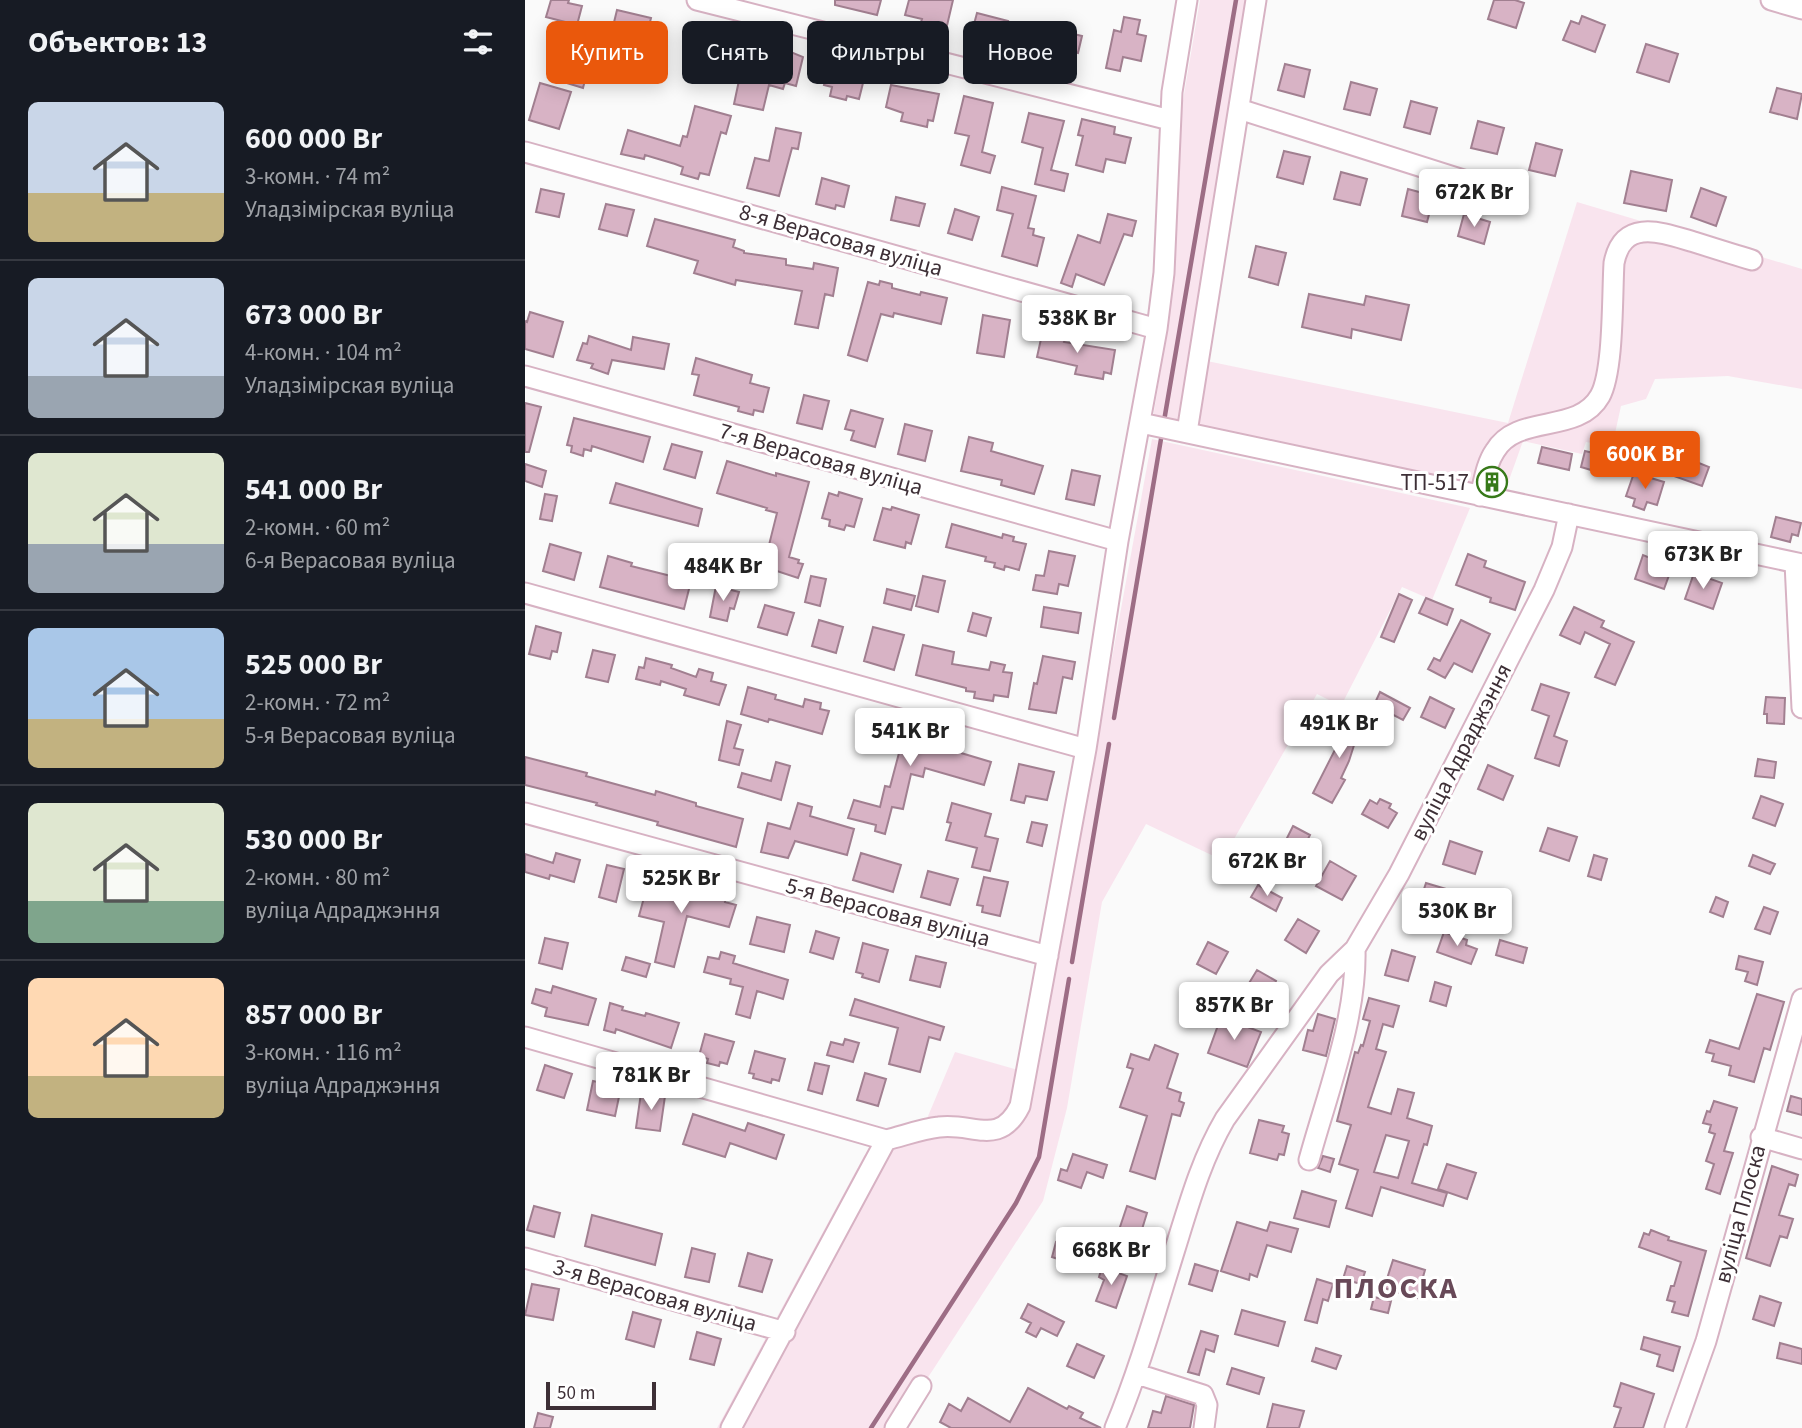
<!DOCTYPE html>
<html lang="ru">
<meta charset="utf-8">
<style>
:root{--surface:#171b24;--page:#242831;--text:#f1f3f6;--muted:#9ea1a6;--line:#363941;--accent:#ea580c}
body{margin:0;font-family:"Source Sans 3",sans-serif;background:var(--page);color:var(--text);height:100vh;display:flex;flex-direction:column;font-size:26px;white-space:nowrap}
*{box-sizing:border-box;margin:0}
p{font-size:23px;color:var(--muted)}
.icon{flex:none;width:38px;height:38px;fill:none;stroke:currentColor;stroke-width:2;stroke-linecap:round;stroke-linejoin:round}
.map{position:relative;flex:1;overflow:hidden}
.sheet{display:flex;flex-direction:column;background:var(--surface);width:525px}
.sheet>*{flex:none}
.hud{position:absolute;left:21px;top:21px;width:665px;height:63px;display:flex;gap:14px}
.scale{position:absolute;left:21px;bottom:18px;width:110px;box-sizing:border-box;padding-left:7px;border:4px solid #3d2f36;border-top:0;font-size:19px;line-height:24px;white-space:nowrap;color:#3d2f36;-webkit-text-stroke:5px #fff;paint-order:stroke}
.price{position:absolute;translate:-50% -60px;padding:0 16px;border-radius:7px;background:#fff;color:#222;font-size:23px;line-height:46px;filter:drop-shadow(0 2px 4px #0008)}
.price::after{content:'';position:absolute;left:50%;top:42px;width:21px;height:16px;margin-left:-10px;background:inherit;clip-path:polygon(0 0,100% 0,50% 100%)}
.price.current{background:var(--accent);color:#fff}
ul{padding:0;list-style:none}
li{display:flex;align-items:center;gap:21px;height:175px;padding:0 28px}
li+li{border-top:2px solid var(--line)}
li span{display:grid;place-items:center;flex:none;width:196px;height:140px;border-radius:10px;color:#555}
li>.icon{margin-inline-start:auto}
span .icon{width:84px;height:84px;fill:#fffc;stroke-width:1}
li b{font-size:30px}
h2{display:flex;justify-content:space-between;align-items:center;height:84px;padding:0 28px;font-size:30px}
.tag{padding:0 24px;border-radius:10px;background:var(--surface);box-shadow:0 4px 18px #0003;font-size:24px;line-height:63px}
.tag.current{background:var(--accent);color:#fff}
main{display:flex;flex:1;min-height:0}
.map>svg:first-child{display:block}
</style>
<main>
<section class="sheet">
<h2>Объектов: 13<svg class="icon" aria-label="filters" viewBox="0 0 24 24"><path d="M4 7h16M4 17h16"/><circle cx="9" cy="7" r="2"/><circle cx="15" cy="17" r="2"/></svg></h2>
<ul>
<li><span style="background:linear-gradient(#c9d6e8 65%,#c2b280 0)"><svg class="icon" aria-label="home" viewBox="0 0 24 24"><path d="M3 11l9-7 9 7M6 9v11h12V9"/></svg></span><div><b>600 000 Br</b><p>3-комн. · 74 m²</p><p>Уладзімірская вуліца</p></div></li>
<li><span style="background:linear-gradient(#c9d6e8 70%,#9aa5b1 0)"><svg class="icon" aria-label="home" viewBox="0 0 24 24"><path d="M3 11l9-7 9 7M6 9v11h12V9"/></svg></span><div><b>673 000 Br</b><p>4-комн. · 104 m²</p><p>Уладзімірская вуліца</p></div></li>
<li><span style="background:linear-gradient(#dfe7d0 65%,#9aa5b1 0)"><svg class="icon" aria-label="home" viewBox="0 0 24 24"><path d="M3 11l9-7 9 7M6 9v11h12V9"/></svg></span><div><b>541 000 Br</b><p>2-комн. · 60 m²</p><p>6-я Верасовая вуліца</p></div></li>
<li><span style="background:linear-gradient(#a9c7e8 65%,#c2b280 0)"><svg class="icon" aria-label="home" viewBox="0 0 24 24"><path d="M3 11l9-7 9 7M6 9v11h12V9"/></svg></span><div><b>525 000 Br</b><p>2-комн. · 72 m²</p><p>5-я Верасовая вуліца</p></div></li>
<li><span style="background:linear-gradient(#dfe7d0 70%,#7fa58c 0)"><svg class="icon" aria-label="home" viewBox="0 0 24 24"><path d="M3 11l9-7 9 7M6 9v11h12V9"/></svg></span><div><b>530 000 Br</b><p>2-комн. · 80 m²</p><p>вуліца Адраджэння</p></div></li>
<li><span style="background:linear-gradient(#ffd9b3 70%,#c2b280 0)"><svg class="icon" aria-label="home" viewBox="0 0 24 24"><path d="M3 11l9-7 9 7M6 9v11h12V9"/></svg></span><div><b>857 000 Br</b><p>3-комн. · 116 m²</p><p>вуліца Адраджэння</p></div></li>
</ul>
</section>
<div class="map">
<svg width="1277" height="1428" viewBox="0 0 1277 1428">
<rect width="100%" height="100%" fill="#fafafa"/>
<path fill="#f9e4ee" d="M675,0H723L654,424L628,418L645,312L654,124Z
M1052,202L1277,269V389L1203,376L1130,379L1121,399L1096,406L1087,447L1061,442L1057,454L998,441L979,494L672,429L682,361L983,423Z
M627,439L945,508L907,600L877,587L816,706L792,694L697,860L621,824L577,902L542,1108L518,1201L370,1428H192L339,1156L366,1127L398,1128L430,1052L511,1075Z"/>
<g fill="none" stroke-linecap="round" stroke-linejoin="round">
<path stroke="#9d6d85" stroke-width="4.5" d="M639,421L711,0
M589,718L637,433
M547,962L584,744
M346,1428L491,1203L514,1157L544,979"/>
</g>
<path fill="#d8b3c5" stroke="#a17f90" stroke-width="2" fill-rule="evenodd" d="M26,0H44L43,3L57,6L52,25L21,17Z
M310,0H356L352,15L310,5Z
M384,0H428L420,34L394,28L397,19L380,15Z
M969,0H990L999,3L991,28L963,19Z
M92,10L126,18L124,26L135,29L130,49L119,46L116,55L83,47Z
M452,13L483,21L480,31L489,33L485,49L445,39Z
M1057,16L1080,25L1070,52L1038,40L1046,21L1054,24Z
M599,17L615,20L612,34L621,36L616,61L598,57L595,71L581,68L589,30L596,32Z
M524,28L557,36L553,53L545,51L542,61L518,56Z
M48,40L69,46L58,88L42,83L50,59L43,57Z
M1121,44L1153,54L1144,82L1112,72Z
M249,50L260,53L261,50L278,57L271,86L260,83L258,89L244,85L238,110L209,104L216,71L232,74L237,57L247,59Z
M305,62L341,71L334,99L322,96L321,100L305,96L307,87L299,85Z
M760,64L785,70L779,97L753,90Z
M826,82L852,89L845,115L819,109Z
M15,83L46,92L34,129L4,120Z
M366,85L414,94L408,121L403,120L402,127L376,121L378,113L361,107Z
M1252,88L1277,94L1272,119L1245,112Z
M439,96L468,103L457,152L470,156L465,173L436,165L444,136L430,133Z
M886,101L912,108L905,134L879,127Z
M170,106L206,116L201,134L196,132L184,175L175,173L173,179L156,174L158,167L150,164L120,155L119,159L96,154L103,130L155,146L158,136L162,137Z
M504,113L539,121L526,170L543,174L539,191L510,184L518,148L497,142Z
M557,119L590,127L589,134L606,138L600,163L581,159L578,172L551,165L558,136L553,135Z
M953,121L979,128L972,154L946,148Z
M251,128L276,133L273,149L267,148L254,196L222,188L230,158L244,161Z
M1011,143L1037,150L1030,176L1004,170Z
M759,151L785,157L778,184L752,177Z
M1106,171L1147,180L1141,211L1099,203Z
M816,172L842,179L835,205L809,199Z
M297,178L324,186L319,207L311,205L310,209L291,204Z
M477,187L511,196L503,228L509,229L508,235L519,238L512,266L477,256L488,214L472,210Z
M1176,188L1201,197L1191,226L1166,217Z
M16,189L39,194L34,217L11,212Z
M883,189L909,196L902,222L877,216Z
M371,197L400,204L394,226L366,220Z
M81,204L109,210L102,236L74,229Z
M430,209L454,217L447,240L423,233Z
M583,214L611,221L607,236L599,234L579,285L551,274L547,287L536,283L553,235L575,243Z
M939,214L965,222L959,244L933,236Z
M130,219L210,240L208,247L219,251V253L261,259V265L288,269L289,263L313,268L308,296L300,294L293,328L270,324L277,291L211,280L210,285L169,273L173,261L122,246Z
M731,246L761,253L753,285L724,277Z
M355,281L367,284V288L395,295L396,292L422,298L416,324L369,313L368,317L356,314L342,361L323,355L343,282L354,285Z
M784,294L839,305L841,296L884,305L876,340L827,329L826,338L777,327Z
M5,312L38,322L28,357L0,349V321L2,322Z
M458,315L485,320L479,357L452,353Z
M518,330L541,335L539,342L590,350L586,374L579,372L578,379L550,374L552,366L512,357Z
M64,336L106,350L108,337L144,344L139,369L87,360L83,374L66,368L68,364L52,360L58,343L62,344Z
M171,358L227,375L225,383L244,388L238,412L229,410L228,415L213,411L214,407L169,395L174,375L167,374Z
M279,395L304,401L297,429L272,423Z
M0,403L16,407L4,452H0Z
M326,410L358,419L350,447L326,440L329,431L320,429Z
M49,418L125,437L118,462L67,446L66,451L59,449L58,456L46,452L47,446L42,445Z
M380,424L407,431L400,461L373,454Z
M444,437L468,443L466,451L518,466L509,494L476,485L477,480L436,471Z
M147,444L177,452L170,478L139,469Z
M1017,447L1047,454L1044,470L1013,463Z
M1060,451L1081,456L1076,473L1056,467Z
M1154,455L1184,467L1177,486L1146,475Z
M202,461L251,476V473L284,482L264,557L274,560L273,563L278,564L273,578L252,571L250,580L236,577L252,513L241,510L242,508L192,493Z
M0,464L21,471L17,487L0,481Z
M547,470L575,476L569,505L541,499Z
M1109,473L1139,482L1132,505L1122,502L1119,510L1108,506L1110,499L1101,496Z
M91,483L177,509L173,526L85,503Z
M314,492L337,499L329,527L321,525L319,530L304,526L305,520L297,518L304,493L313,496Z
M20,494L32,496L27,521L15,519Z
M367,507L394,515L386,544L381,542L380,548L349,540L358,508L366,510Z
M1251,517L1276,523L1273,536L1267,534L1265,542L1246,537Z
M427,524L477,538L478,534L489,537L488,541L501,544L494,570L480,566L479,570L469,567L470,563L460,561L461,557L421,547Z
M25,544L56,553L49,580L18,571Z
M524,551L550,556L543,586L534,584L532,594L508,590L511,575L519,576Z
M1128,552L1141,557L1139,564L1147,567L1139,589L1110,579L1118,555L1125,558Z
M943,554L961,561L959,567L1000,582L990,610L965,602L966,598L931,585Z
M182,555L205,559L202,577L179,573Z
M83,556L107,563L106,566L166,581L159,609L75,587Z
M1169,573L1197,583L1188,609L1160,599Z
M286,576L301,579L295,606L280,602Z
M398,576L420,581L413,612L391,606Z
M191,586L214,592L209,609L205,608L202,621L185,617Z
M362,589L390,596L386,610L359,603Z
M874,594L887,600L869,642L856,637Z
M901,598L928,609L922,625L894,613Z
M240,605L269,613L262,635L233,627Z
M519,607L556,613L553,633L516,627Z
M1049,607L1079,621L1076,627L1109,642L1090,685L1070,677L1085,644L1060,632L1055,644L1035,635Z
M448,613L466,618L461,636L443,631Z
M294,620L318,627L311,653L287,646Z
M936,620L965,634L947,672L929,663L920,678L903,669L909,658L915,661Z
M11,626L36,633L32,652L27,651L25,659L4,654Z
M348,627L379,635L369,670L339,661Z
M398,645L429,652L427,664L464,670L466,662L480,665L478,672L487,673L483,697L469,695L468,701L449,698L450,692L441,691V688L391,675Z
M68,650L90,655L83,682L61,677Z
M518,656L550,662L547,679L538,677L531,713L504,709L509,683L512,684Z
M121,658L147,665L146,668L171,677L174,669L188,673L186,681L201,685L194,705L159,695L161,689L136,681L135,685L111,679L114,667L119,668Z
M1016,684L1044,693L1029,736L1042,741L1034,766L1010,758L1024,716L1007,710Z
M223,687L251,695L250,699L278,707L280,699L296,703L295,709L304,711L297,734L244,719L243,722L216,714Z
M855,692L885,708L878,720L849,705Z
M905,697L929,709L920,728L896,717Z
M1241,697L1260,698L1259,724L1242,723V714H1239Z
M823,712L838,717L824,761L816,778L820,780L807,803L788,793L816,738Z
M339,717L364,721L363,727L408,738L406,744L466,762L459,785L400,768L398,777L386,774L378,809L367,807L360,834L350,831L351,825L323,818L329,800L355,807L360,786L365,787L374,753L334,746Z
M202,721L216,725L209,748L218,750L214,765L194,760Z
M0,757L62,773L61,776L130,795L131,791L171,803V806L218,819L211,847L132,825L133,822L71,805L72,803L0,785Z
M1233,759L1251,762L1249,778L1230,776Z
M251,762L265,766L256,800L213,787L217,773L246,781Z
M494,764L529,772L522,800L501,796L499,803L486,800Z
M963,765L988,776L978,800L953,789Z
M1236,796L1258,804L1250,826L1228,818Z
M855,799L866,804L864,808L872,813L863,828L837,814L845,800L852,804Z
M273,803L287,807L285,816L329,829L322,855L270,841L263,858L236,852L243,823L265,829Z
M427,803L466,814L460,836L473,839L465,871L447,867L452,848L421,840L426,823L422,822Z
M507,822L522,825L517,846L502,842Z
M768,826L785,835L778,849L761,840Z
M1023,828L1052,837L1044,861L1015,851Z
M925,841L957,852L950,874L918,864Z
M31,853L55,860L49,882L25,875L24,879L0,872V854L28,863Z
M336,853L376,865L368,892L328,880Z
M1069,855L1082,859L1076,880L1063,876Z
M1228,855L1250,864L1245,874L1224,866Z
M805,861L831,876L817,900L791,886Z
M82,865L99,869L91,902L74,897Z
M403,871L433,879L425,905L396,897Z
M459,877L483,882L475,916L457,912L458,906L452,905Z
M124,879L189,899L192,891L202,895L200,902L211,905L204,927L162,916L149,967L130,962L139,922L114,916Z
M901,883L931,892L925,913L894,904Z
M733,885L757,898L751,911L726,897Z
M1191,897L1203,902L1198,917L1185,912Z
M1239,907L1253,912L1245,934L1230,929Z
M232,917L265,925L259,952L225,944Z
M773,919L794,931L781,953L760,940Z
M291,931L314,938L308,959L285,952Z
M919,932L942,940L941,945L952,949L946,964L912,952Z
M20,938L43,943L37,969L14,963Z
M975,940L1002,948L998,963L971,955Z
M683,942L703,952L691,974L672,964Z
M338,943L363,950L354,982L337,977L338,974L331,972Z
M867,950L890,957L883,981L860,975Z
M196,952L210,956L208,963L263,980L258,999L232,991L225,1018L211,1014L218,987L205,984L206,979L179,972L183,957L194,959Z
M391,956L421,963L415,987L385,980Z
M1214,956L1238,962L1232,985L1220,981L1223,972L1211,969Z
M101,957L125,964L121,977L97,970Z
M732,970L751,981L749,985L758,991L750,1003L743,999L740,1005L718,993Z
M910,982L926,987L921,1006L905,1001Z
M28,986L71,999L63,1025L20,1016L22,1008L7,1003L11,989L26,993Z
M1232,994L1259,1002L1245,1050L1239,1048L1229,1082L1204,1075L1206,1066L1187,1061L1189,1054L1181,1052L1185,1040L1214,1049Z
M844,998L874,1006L868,1027L858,1024L851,1049L861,1052L843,1107L866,1114L873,1089L889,1093L882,1118L907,1126L902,1145L899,1144L887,1183L922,1193L918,1206L856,1187L847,1216L821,1208L833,1170L814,1164L826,1125L812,1121L830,1052L833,1053L836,1045L838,1046L845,1021L838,1019ZM861,1135L884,1141L873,1178L849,1172Z
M330,999L419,1027L415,1040L404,1037L395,1072L364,1064L373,1028L325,1015Z
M85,1003L98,1007L97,1010L120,1016L121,1013L154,1023L146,1048L91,1029L90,1033L79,1030Z
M793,1014L810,1019L801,1056L778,1050L783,1030L788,1031Z
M696,1017L736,1032L722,1067L683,1053Z
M180,1034L209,1042L202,1064L195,1062L194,1066L182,1063L183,1059L174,1056Z
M320,1039L334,1043L328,1062L302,1055L306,1042L318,1045Z
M630,1045L653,1054L642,1088L656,1093L654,1101L659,1103L655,1116L647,1114L630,1179L605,1171L622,1116L595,1107L608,1069L602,1067L606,1054L624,1060Z
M230,1051L260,1059L254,1081L247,1079L246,1083L228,1078L229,1074L224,1073Z
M290,1063L304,1066L297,1094L283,1090Z
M20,1065L47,1074L39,1098L12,1090Z
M340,1073L361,1079L353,1106L332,1100Z
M68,1081L96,1087L90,1116L62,1110Z
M116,1093L140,1096L135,1131L111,1128Z
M1266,1096L1277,1099V1115L1262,1111Z
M1189,1101L1212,1108L1199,1151L1208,1153L1195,1194L1181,1189L1189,1164L1181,1161L1190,1134L1184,1132L1186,1125L1178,1123L1182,1111L1185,1112Z
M168,1114L220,1131L223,1123L259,1135L251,1159L205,1143L200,1157L158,1144Z
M734,1120L759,1126L757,1132L764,1134L759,1155L754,1154L752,1160L725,1153Z
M548,1154L582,1165L578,1178L562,1172L556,1188L533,1180L536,1169L542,1171Z
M798,1156L809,1159L805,1172L793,1168Z
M922,1164L951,1173L942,1199L913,1189Z
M1247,1166L1273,1175L1270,1186L1264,1184L1254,1215L1268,1219L1262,1238L1255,1236L1245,1266L1221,1258Z
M777,1191L811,1201L804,1227L769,1218Z
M9,1206L35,1213L29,1237L2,1230Z
M602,1206L622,1213L614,1239L593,1233Z
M67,1215L137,1234L130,1265L60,1246Z
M712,1222L742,1231L745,1222L773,1229L766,1252L742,1245L732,1277L725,1274L724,1280L696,1271Z
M1126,1230L1144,1237L1143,1240L1181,1251L1163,1316L1147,1312L1150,1302L1142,1300L1146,1286H1149L1156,1262L1114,1247L1119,1233L1124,1235Z
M531,1242L563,1252L558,1267L527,1257Z
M167,1248L190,1254L184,1282L160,1277Z
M223,1253L247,1260L237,1292L214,1286Z
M868,1260L900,1270L892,1298L859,1288Z
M670,1264L693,1271L687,1291L664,1284Z
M822,1266L840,1272L836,1284L818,1279Z
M577,1267L602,1276L591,1308L571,1301L579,1280L574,1277Z
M792,1279L808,1284L803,1301L798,1299L792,1323L780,1320Z
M7,1284L34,1289L28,1320L0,1315Z
M1235,1296L1256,1303L1249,1326L1228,1319Z
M849,1297L866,1301L863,1313L846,1309Z
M503,1304L539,1322L532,1336L516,1328L511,1337L501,1332L506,1323L496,1318Z
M717,1310L760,1322L753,1346L710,1334Z
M108,1312L136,1320L129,1347L101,1339Z
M676,1331L693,1336L689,1352L681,1349L674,1375L663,1372Z
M172,1332L196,1339L189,1365L165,1359Z
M1119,1337L1155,1347L1148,1371L1132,1366L1135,1355L1116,1349Z
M1255,1343L1277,1349V1364L1252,1358Z
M552,1344L579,1356L569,1378L542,1366Z
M791,1348L816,1356L811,1369L787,1361Z
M707,1368L739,1378L734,1394L702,1384Z
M1096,1383L1129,1394L1118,1428H1089L1096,1408L1089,1406Z
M503,1388L542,1409L544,1406L558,1413L555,1418L576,1428H426L415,1422L424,1404L436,1411L443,1398L485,1422Z
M641,1396L669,1405L665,1428H623L628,1411L636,1413Z
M748,1404L779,1411L774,1428H742Z
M13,1413L28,1417L25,1428H9Z"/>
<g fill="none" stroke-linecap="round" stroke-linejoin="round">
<g stroke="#d7b2c3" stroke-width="23">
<path id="minor" d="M172,0L645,120
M1246,0L1277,9
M714,109L992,197
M0,152L632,329
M0,376L593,541
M616,423L1277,564
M662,432L731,0
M955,496C959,481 961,464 970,451C992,413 1053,435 1075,396C1089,371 1087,294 1089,263C1098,217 1138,233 1169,242C1188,248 1207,254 1227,260
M1270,563L1277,708
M0,593L561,749
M0,813L523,956
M0,1037L361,1140
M1236,1137L1277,1149
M784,1160C802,1094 832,1018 830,949
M0,1258L260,1332
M612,1374L678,1395L682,1405L679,1428
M206,1428L361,1140C378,1136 396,1129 414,1127C448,1122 474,1148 495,1106L561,749L593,541L632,329L639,273L647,92L662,0
M370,1428L396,1386
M590,1428C614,1370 631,1310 650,1249C664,1204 676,1160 700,1119L804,974L830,949L874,874L1019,590L1037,547L1044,514
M1150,1428L1181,1341L1277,999"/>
</g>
<use href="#minor" stroke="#fff" stroke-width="19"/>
</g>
<defs>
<g id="building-ring" transform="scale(1.575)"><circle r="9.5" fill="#fff" stroke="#377919" stroke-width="1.5"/><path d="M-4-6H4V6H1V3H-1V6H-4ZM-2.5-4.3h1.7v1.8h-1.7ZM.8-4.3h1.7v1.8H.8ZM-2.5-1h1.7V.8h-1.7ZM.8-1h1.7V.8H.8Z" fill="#377919"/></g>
</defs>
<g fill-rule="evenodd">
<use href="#building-ring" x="967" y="482"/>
</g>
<g text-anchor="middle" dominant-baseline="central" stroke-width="6" stroke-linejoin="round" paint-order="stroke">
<g font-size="23" fill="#3d2f36" stroke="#fff">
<text transform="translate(316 240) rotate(16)">8-я Верасовая вуліца</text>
<text transform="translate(296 459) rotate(16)">7-я Верасовая вуліца</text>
<text transform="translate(936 752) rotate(-63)">вуліца Адраджэння</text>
<text transform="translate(363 912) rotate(15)">5-я Верасовая вуліца</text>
<text transform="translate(1215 1214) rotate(-75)">вуліца Плоска</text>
<text transform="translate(130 1295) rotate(16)">3-я Верасовая вуліца</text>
</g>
<g font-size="23" fill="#3d2f36" stroke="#fff" text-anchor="end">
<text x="944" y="482">ТП-517</text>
</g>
<g font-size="30" font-weight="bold" letter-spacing="2" fill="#684958" stroke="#fff">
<text x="871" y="1288">ПЛОСКА</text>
</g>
</g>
</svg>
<div class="scale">50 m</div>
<b class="price" style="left:949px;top:229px">672K Br</b>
<b class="price" style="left:552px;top:355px">538K Br</b>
<b class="price current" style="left:1120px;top:491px">600K Br</b>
<b class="price" style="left:1178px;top:591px">673K Br</b>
<b class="price" style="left:198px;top:603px">484K Br</b>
<b class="price" style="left:814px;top:760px">491K Br</b>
<b class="price" style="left:385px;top:768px">541K Br</b>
<b class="price" style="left:742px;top:898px">672K Br</b>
<b class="price" style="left:156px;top:915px">525K Br</b>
<b class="price" style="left:932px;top:948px">530K Br</b>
<b class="price" style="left:709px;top:1042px">857K Br</b>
<b class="price" style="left:126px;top:1112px">781K Br</b>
<b class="price" style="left:586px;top:1287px">668K Br</b>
<div class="hud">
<a class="tag current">Купить</a>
<a class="tag">Снять</a>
<a class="tag">Фильтры</a>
<a class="tag">Новое</a>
</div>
</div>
</main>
